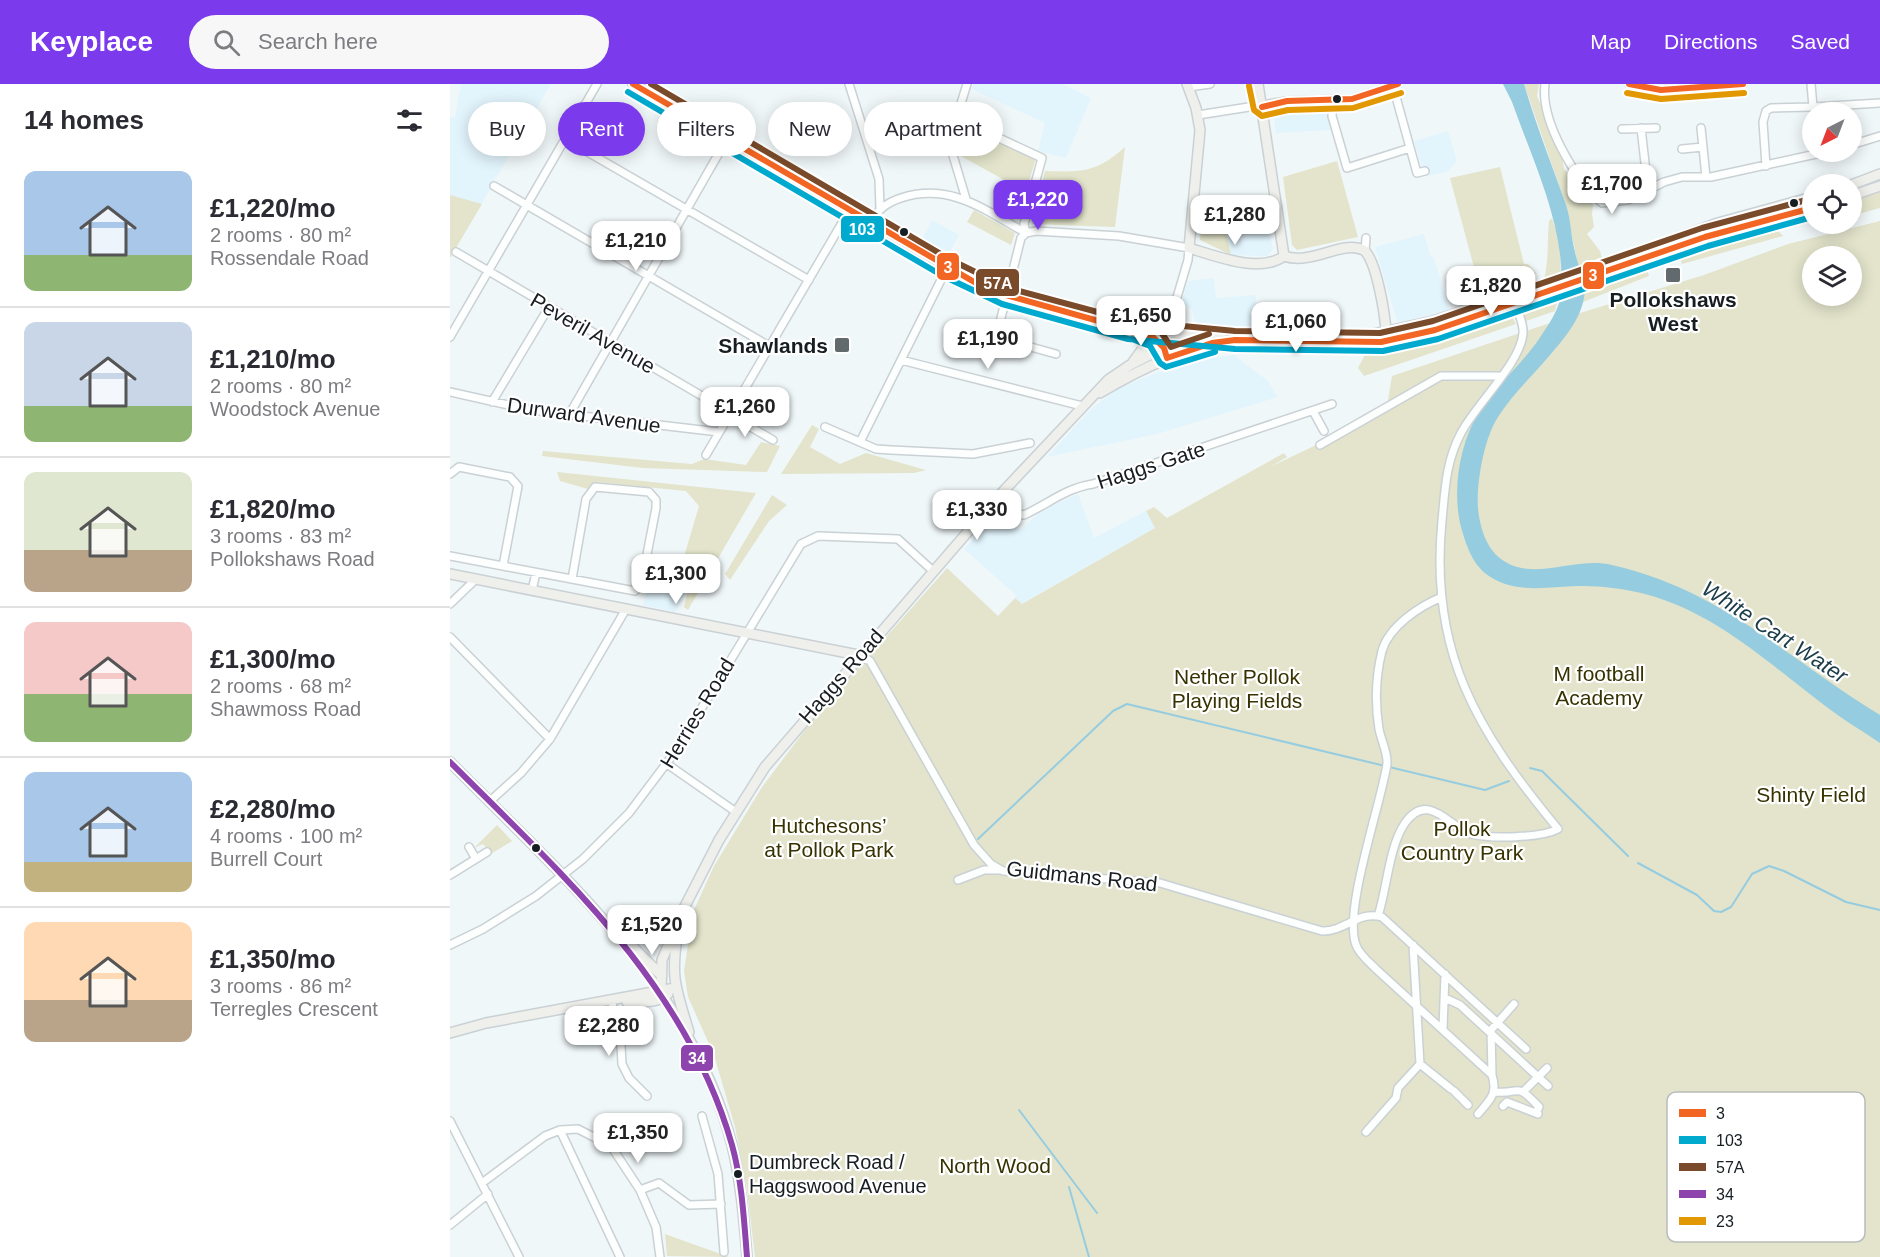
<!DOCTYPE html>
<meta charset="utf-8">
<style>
:root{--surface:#fff;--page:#f7f7f7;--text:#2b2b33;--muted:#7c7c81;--line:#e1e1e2;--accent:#7c3aed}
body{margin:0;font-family:Arial,sans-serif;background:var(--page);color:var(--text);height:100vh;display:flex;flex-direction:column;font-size:22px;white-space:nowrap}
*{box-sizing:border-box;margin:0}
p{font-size:20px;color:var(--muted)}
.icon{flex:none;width:33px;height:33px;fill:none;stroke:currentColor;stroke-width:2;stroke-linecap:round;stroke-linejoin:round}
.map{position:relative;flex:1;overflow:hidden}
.side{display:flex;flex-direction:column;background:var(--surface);width:450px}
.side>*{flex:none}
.top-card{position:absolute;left:18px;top:18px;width:570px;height:54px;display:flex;gap:12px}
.needle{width:39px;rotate:222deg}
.controls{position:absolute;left:1352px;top:18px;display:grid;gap:12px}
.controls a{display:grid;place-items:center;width:60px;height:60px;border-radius:50%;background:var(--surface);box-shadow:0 3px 15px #0003;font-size:30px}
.price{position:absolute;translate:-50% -51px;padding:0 14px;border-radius:12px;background:#fff;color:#222;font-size:20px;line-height:39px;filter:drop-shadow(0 2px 3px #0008)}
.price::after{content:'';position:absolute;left:50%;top:36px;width:18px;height:14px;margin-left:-9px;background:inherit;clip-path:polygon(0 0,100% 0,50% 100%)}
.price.current{background:var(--accent);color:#fff}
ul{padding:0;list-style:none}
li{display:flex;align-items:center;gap:18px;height:150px;padding:0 24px}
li+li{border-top:2px solid var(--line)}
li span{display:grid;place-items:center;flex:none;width:168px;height:120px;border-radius:12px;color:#555}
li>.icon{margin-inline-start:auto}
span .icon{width:72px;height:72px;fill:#fffc;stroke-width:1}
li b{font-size:26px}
h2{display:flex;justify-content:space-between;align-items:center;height:72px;padding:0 24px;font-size:26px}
.pill{padding:0 21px;border-radius:27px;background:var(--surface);box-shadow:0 3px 15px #0003;font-size:21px;line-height:54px}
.pill.current{background:var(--accent);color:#fff}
header{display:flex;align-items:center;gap:36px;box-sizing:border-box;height:84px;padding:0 30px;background:var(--accent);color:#fff}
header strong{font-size:28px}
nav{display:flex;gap:33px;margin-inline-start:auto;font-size:21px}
.search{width:420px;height:54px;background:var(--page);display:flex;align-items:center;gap:15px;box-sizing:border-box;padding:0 21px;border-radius:33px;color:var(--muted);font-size:22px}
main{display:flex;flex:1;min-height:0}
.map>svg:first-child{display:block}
</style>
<header>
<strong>Keyplace</strong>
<div class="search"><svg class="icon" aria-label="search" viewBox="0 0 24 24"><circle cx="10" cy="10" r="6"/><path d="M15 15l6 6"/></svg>Search here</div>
<nav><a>Map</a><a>Directions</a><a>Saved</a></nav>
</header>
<main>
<section class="side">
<h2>14 homes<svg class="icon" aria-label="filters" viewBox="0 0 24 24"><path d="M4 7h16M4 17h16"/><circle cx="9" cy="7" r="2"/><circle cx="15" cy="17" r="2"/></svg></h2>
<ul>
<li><span style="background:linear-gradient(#a9c7e8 70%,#8fb573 0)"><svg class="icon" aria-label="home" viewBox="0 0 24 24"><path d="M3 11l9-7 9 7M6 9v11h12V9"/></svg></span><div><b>£1,220/mo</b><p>2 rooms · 80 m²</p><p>Rossendale Road</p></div></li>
<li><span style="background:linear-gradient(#c9d6e8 70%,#8fb573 0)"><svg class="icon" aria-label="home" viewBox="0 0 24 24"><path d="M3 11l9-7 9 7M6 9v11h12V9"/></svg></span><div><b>£1,210/mo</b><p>2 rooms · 80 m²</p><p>Woodstock Avenue</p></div></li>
<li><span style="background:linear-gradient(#dfe7d0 65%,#b9a48a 0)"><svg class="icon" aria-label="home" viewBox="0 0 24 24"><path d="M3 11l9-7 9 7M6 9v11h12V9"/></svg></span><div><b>£1,820/mo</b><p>3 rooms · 83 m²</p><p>Pollokshaws Road</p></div></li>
<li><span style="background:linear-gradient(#f6c9c9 60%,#8fb573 0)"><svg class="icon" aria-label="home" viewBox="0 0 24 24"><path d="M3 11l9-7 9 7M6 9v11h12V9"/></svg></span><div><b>£1,300/mo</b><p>2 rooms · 68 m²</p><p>Shawmoss Road</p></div></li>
<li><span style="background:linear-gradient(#a9c7e8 75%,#c2b280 0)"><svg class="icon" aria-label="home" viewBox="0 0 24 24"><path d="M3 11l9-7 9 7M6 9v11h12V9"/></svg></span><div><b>£2,280/mo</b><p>4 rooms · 100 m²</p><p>Burrell Court</p></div></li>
<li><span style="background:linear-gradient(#ffd9b3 65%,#b9a48a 0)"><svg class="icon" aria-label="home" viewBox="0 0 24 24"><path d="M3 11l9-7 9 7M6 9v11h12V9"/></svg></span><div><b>£1,350/mo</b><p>3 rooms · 86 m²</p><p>Terregles Crescent</p></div></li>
</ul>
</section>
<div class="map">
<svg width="1430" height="1173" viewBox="0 0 1430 1173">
<rect width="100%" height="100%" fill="#f0f7f9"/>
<path fill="#e2f4fc" d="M11,0H101L48,91L43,95L45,97L0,174V33L5,34Z
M523,0H613L641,14L616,74L588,67L595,39L522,5Z
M823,24H880L882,46L826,49Z
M998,47L1007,77L997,88L978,92L972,83L964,57Z
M790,117L792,128L814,125L823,165L817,172L781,171L770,121Z
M482,136L509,151L496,175L470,160Z
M974,150L980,171L984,174L999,226L955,237H947L925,163Z
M764,194L766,214L806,211L805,248L747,246L742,225L731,221L738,197Z
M784,271L818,297L828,313L707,350L597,373L642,324L669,304L733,278Z
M628,410L644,454L696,427L705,444L571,520L565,514L566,511L514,465L544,432L571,446L592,426Z
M214,495L239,502L225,528L193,521L198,502Z"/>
<path fill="#e3e4cb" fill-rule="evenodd" d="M1074,0H1089L1087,12L1111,65L1114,85L1143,121L1142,130L1144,143L1137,150L1150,167L1152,175L1128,182L1116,122Z
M509,39L586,74L576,108L509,71L503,61Z
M675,63L665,143L582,140L595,87C632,88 646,89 675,63Z
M887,77L908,153L847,166L842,161L833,93Z
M1050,83L1074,180H1078L1086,189C1067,210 1037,214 1010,222L1003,212V194L1021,190L1026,191L1000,94Z
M1430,108V124L1401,132V117Z
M0,111L32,120L0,174Z
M770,121L781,171L750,156L752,124Z
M524,126L565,149L561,161L517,138Z
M1102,134L1109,156L1111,189L1094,196C1099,175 1097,157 1099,137Z
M1430,137V1173H305L297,1105L285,1043L264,971L238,913L234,887L243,828L264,782L312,703L361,638L497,484L548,532L565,514L572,520L705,444L696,427L704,423L717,434L834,369L837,373L820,383L883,353L937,322L942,292L1130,229L1254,191L1338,160ZM1362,172H1401V212H1362Z
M1323,141L1333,152L1232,180L1230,173L1246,168L1248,161Z
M1196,183L1199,192L1133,218L1135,200Z
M1110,207L1105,227L1073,238L1072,226Z
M1059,227L1066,240L914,292L908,284L917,267L947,262Z
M362,341L369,345L360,363L390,380L416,369L476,386L464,389L331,390Z
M311,358L330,362L317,388L193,384L92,372L93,367L242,380L254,375L296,381Z
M107,388L306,409L238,526L234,523L239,502L233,476L249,422L236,407L146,398L138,405L110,397Z
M322,411L337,421L319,437L280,496L275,490Z
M47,741L62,757L41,770L33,760L24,764Z
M215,1150L279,1173L217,1172Z"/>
<path fill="#96cce0" d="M1053,0H1074C1086,41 1102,81 1116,121C1121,136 1121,153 1125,168C1128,183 1137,198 1134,214C1130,236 1114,255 1100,271C1083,291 1062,311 1048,333C1034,354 1026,400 1028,425C1030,443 1036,464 1051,475C1083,499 1124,472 1162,481C1272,506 1338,575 1430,631V659C1411,646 1392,635 1374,621C1317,578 1266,529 1195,510C1176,505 1153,502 1133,502C1101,502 1067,511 1039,492C1022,481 1016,460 1011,443C1002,408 1009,361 1028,330C1045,303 1071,281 1089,255C1098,241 1110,226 1111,208C1116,143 1083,78 1062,18Z"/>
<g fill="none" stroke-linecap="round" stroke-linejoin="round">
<path stroke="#96cce0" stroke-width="2" d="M1080,684L1092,687L1178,772
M528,755L663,627L677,620L1035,706L1059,697
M1188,779L1247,811L1264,827L1271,828L1281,823L1302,790L1319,782L1334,787L1396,818L1430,826
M569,1026L647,1129
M619,1103L639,1173"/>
<g stroke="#cad1d4" stroke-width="10">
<path id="street" d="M399,0L429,95L430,125
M1095,0C1090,37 1125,95 1152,119L1178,116L1214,98L1232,93H1261L1375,68
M1179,0L1211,6L1293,0
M1361,0L1363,23L1430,19
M943,2L967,89L975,87
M739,3L760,0
M883,17L882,32L897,84L960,64
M748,31L837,17L902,15L948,0
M506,34L592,74L574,140L576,149L571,154L546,254
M1191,44L1198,105
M1251,44L1256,93
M1172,45L1206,44
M115,55L359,196
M1401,61L1430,52
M1232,65L1253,63
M1316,82L1313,38L1316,27L1321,24L1363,23
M44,102L319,262
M516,115L499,58L517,0
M420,140C427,126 436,119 451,114C500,98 535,126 576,149L586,147L669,152L739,164L738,176L725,220
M915,167L916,154
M6,168L281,329
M513,244L606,270
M0,253L147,0
M451,276L632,322
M0,308L81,326L269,348
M42,318L99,223
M863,327L874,347
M119,331L277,55
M280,331L323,356
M375,343L426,365L441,366L523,370L580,359
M410,358L497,184
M870,361L991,292H1052
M256,371L399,127
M0,390L9,383L60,393L68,402L53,482
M546,415L562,429L574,431C598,420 616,404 643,400L882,320
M0,472L185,507L191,501L206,424V416L199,408L145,403L136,415L122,495
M82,506L86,489
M992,513C970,522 939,542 932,567C926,591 925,620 929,645C931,656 938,669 937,680C931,720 893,827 906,861C909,870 919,878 926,885L1042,991C1048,1010 1040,1016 1028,1030
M0,520L26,495
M0,553L100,655
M408,571L420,577L524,761L541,780L553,787L710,799L872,847C895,848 908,826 932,833L1076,965
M217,680L286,728
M39,718L71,689L100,655L176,525
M19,763L26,775
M0,791L37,768
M508,796L534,786H548
M928,832C937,805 939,762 955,739C979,705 1001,746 1022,750C1041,755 1091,754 1108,745C1027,647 979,568 992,437C995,405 996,377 1011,349C1026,320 1071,279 1073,249C1074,237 1066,226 1063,215
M0,861L33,845L86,812L133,775L179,729L225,668L351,460L368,452L448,455L483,487
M995,914L1010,921L1098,1002
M162,917L165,947L171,961L172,980L179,994L197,1012
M993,945L995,890
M970,980L1001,1005
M1042,991L1041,946L1064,920
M1004,1007L1010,1013
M1074,1007L1097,984
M1045,1008C1072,1011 1064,996 1089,1023L1086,1029
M1012,1015L1018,1021
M1053,1022L1057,1018L1088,1030
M252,1032L268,1090L274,1168
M0,1037L69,1173
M110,1046L128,1045L161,1062L190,1106L206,1143L210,1173
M916,1048L946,1014L948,1004L970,980L963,861
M32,1099L95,1052L110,1046L170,1173
M190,1106L209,1099L239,1121L271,1120
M0,1141L38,1110"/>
</g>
<g stroke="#cad1d4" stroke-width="12">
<path id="secondary" d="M183,0L538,206L702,252L715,269
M737,0L746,24L750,46L739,164C766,172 810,190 834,172
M808,0L834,172
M1401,101L1430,90
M1401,112L1430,102
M834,172C863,182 894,154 915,167C927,180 935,230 936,248
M1145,184L1268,139L1362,113
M694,246L772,254
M681,247L693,257L694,263L683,278
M908,256L919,251L983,237L1115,194
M650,309C691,284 736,263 785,256L931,258L975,249L1255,153L1362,124
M0,490L408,571
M0,678C111,791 241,901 282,1061C291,1098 294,1135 297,1173
M228,848C220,893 226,905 239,948
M177,857L212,892
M211,907L212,876L232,828L269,756L315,683L546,415L658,296L680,281L714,264L762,259
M177,918C190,918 207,920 218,910
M0,949L36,939L225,904"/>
</g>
<use href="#street" stroke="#fdfefe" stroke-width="7"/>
<use href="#secondary" stroke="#efefec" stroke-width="9"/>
<g stroke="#fff" stroke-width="10">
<path id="bus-1" d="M183,0L538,206L702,252L714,264L717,274L762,259L785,256L931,258L985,246L1255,153L1362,124
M1179,0L1211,6L1293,0
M812,23L837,17L902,15L948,0"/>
</g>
<g stroke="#fff" stroke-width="10">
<path id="bus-2" d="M178,8L493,192L552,220L678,255L785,265L933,267L988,255L1258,162L1362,133
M682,255L700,262L710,279L716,283L765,268"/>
</g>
<g stroke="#fff" stroke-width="10">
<path id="bus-3" d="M201,0L501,176L558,204L681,237L785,247L930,249L983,237L1252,144L1360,115
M688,239L711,248L721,263L759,250"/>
</g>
<g stroke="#fff" stroke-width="10">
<path id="bus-4" d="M0,678C113,791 237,902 282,1061C292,1097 294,1136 297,1173"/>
</g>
<g stroke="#fff" stroke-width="10">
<path id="bus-5" d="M799,2L804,26L812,32L838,26L903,24L951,9
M1177,9L1211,15L1294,9"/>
</g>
<use href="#bus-1" stroke="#f26522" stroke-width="6"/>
<use href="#bus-2" stroke="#00a9ce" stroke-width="6"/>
<use href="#bus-3" stroke="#7a4b2a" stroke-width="6"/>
<use href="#bus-4" stroke="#8e44ad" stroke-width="6"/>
<use href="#bus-5" stroke="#e19803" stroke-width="6"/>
</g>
<g fill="#171e21" stroke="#fff" stroke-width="2">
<circle cx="887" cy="15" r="5"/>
<circle cx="1344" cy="119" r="5"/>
<circle cx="454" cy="148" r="5"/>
<circle cx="86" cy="764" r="5"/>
<circle cx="288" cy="1090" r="5"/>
</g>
<g fill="#636a6d" stroke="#fff" stroke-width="2">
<rect x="1215" y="183" width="16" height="16" rx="3"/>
<rect x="384" y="253" width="16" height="16" rx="3"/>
</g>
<g text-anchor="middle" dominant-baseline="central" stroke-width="4.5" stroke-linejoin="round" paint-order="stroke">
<g font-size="20" fill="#171e21" stroke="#fff" text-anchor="start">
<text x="299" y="1078">Dumbreck Road /<tspan x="299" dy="24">Haggswood Avenue</tspan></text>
</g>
<g font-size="21" font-weight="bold" fill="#171e21" stroke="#fff">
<text x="1223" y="215">Pollokshaws<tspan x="1223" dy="24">West</tspan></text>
<text x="378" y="261" text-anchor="end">Shawlands</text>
</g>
<g font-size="21" fill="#171e21" stroke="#fff">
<text transform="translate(143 249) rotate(30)">Peveril Avenue</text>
<text transform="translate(134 331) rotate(8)">Durward Avenue</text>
<text transform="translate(701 381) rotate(-18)">Haggs Gate</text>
<text transform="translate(391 592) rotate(-49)">Haggs Road</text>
<text transform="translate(247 629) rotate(-59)">Herries Road</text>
<text transform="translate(632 792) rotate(6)">Guidmans Road</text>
</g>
<g font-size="21" fill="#373200" stroke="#fff">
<text x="1149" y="589">M football<tspan x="1149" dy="24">Academy</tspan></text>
<text x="787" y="592">Nether Pollok<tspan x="787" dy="24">Playing Fields</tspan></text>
<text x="1361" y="710">Shinty Field</text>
<text x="379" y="741">Hutchesons’<tspan x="379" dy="24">at Pollok Park</tspan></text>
<text x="1012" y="744">Pollok<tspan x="1012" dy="24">Country Park</tspan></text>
<text x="545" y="1081">North Wood</text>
</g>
<g font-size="22" font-style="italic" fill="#1a3c49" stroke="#fff">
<text transform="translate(1325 548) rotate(33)">White Cart Water</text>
</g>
</g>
<rect x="1217" y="1008" width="198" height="150" rx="9" fill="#fff" stroke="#b9bcbc" stroke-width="1.5"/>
<rect x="1229" y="1025" width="27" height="8" fill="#f26522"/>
<rect x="1229" y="1052" width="27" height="8" fill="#00a9ce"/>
<rect x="1229" y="1079" width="27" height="8" fill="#7a4b2a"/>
<rect x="1229" y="1106" width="27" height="8" fill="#8e44ad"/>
<rect x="1229" y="1133" width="27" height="8" fill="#e19803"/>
<g font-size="16" fill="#171e21">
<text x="1266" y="1035">3</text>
<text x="1266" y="1062">103</text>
<text x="1266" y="1089">57A</text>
<text x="1266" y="1116">34</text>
<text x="1266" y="1143">23</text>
</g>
<g stroke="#fff" stroke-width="2">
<rect x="390" y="131" width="45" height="28" rx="6" fill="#00a9ce"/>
<rect x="486" y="168" width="24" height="29" rx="6" fill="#f26522"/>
<rect x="1132" y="177" width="23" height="29" rx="6" fill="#f26522"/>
<rect x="525" y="184" width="45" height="29" rx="6" fill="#7a4b2a"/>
<rect x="230" y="960" width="34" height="28" rx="6" fill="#8e44ad"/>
</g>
<g font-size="16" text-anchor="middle" font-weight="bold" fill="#fff">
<text x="412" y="151">103</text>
<text x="498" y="189">3</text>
<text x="1143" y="197">3</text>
<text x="548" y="205">57A</text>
<text x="247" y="980">34</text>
</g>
</svg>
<div class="controls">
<a><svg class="needle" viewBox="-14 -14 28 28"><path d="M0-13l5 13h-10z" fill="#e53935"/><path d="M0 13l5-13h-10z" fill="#7c7c81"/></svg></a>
<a><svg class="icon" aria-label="locate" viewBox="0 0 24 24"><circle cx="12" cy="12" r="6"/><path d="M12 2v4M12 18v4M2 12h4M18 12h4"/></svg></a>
<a><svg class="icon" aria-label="layers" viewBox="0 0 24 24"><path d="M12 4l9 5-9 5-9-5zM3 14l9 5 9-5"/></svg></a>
</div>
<b class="price" style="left:1162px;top:131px">£1,700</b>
<b class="price current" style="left:588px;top:147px">£1,220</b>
<b class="price" style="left:785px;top:162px">£1,280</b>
<b class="price" style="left:186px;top:188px">£1,210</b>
<b class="price" style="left:1041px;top:233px">£1,820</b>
<b class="price" style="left:691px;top:263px">£1,650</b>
<b class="price" style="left:846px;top:269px">£1,060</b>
<b class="price" style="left:538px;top:286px">£1,190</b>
<b class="price" style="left:295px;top:354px">£1,260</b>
<b class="price" style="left:527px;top:457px">£1,330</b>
<b class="price" style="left:226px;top:521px">£1,300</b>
<b class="price" style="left:202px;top:872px">£1,520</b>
<b class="price" style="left:159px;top:973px">£2,280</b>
<b class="price" style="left:188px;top:1080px">£1,350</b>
<div class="top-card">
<a class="pill">Buy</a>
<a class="pill current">Rent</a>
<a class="pill">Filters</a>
<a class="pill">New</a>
<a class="pill">Apartment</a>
</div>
</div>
</main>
